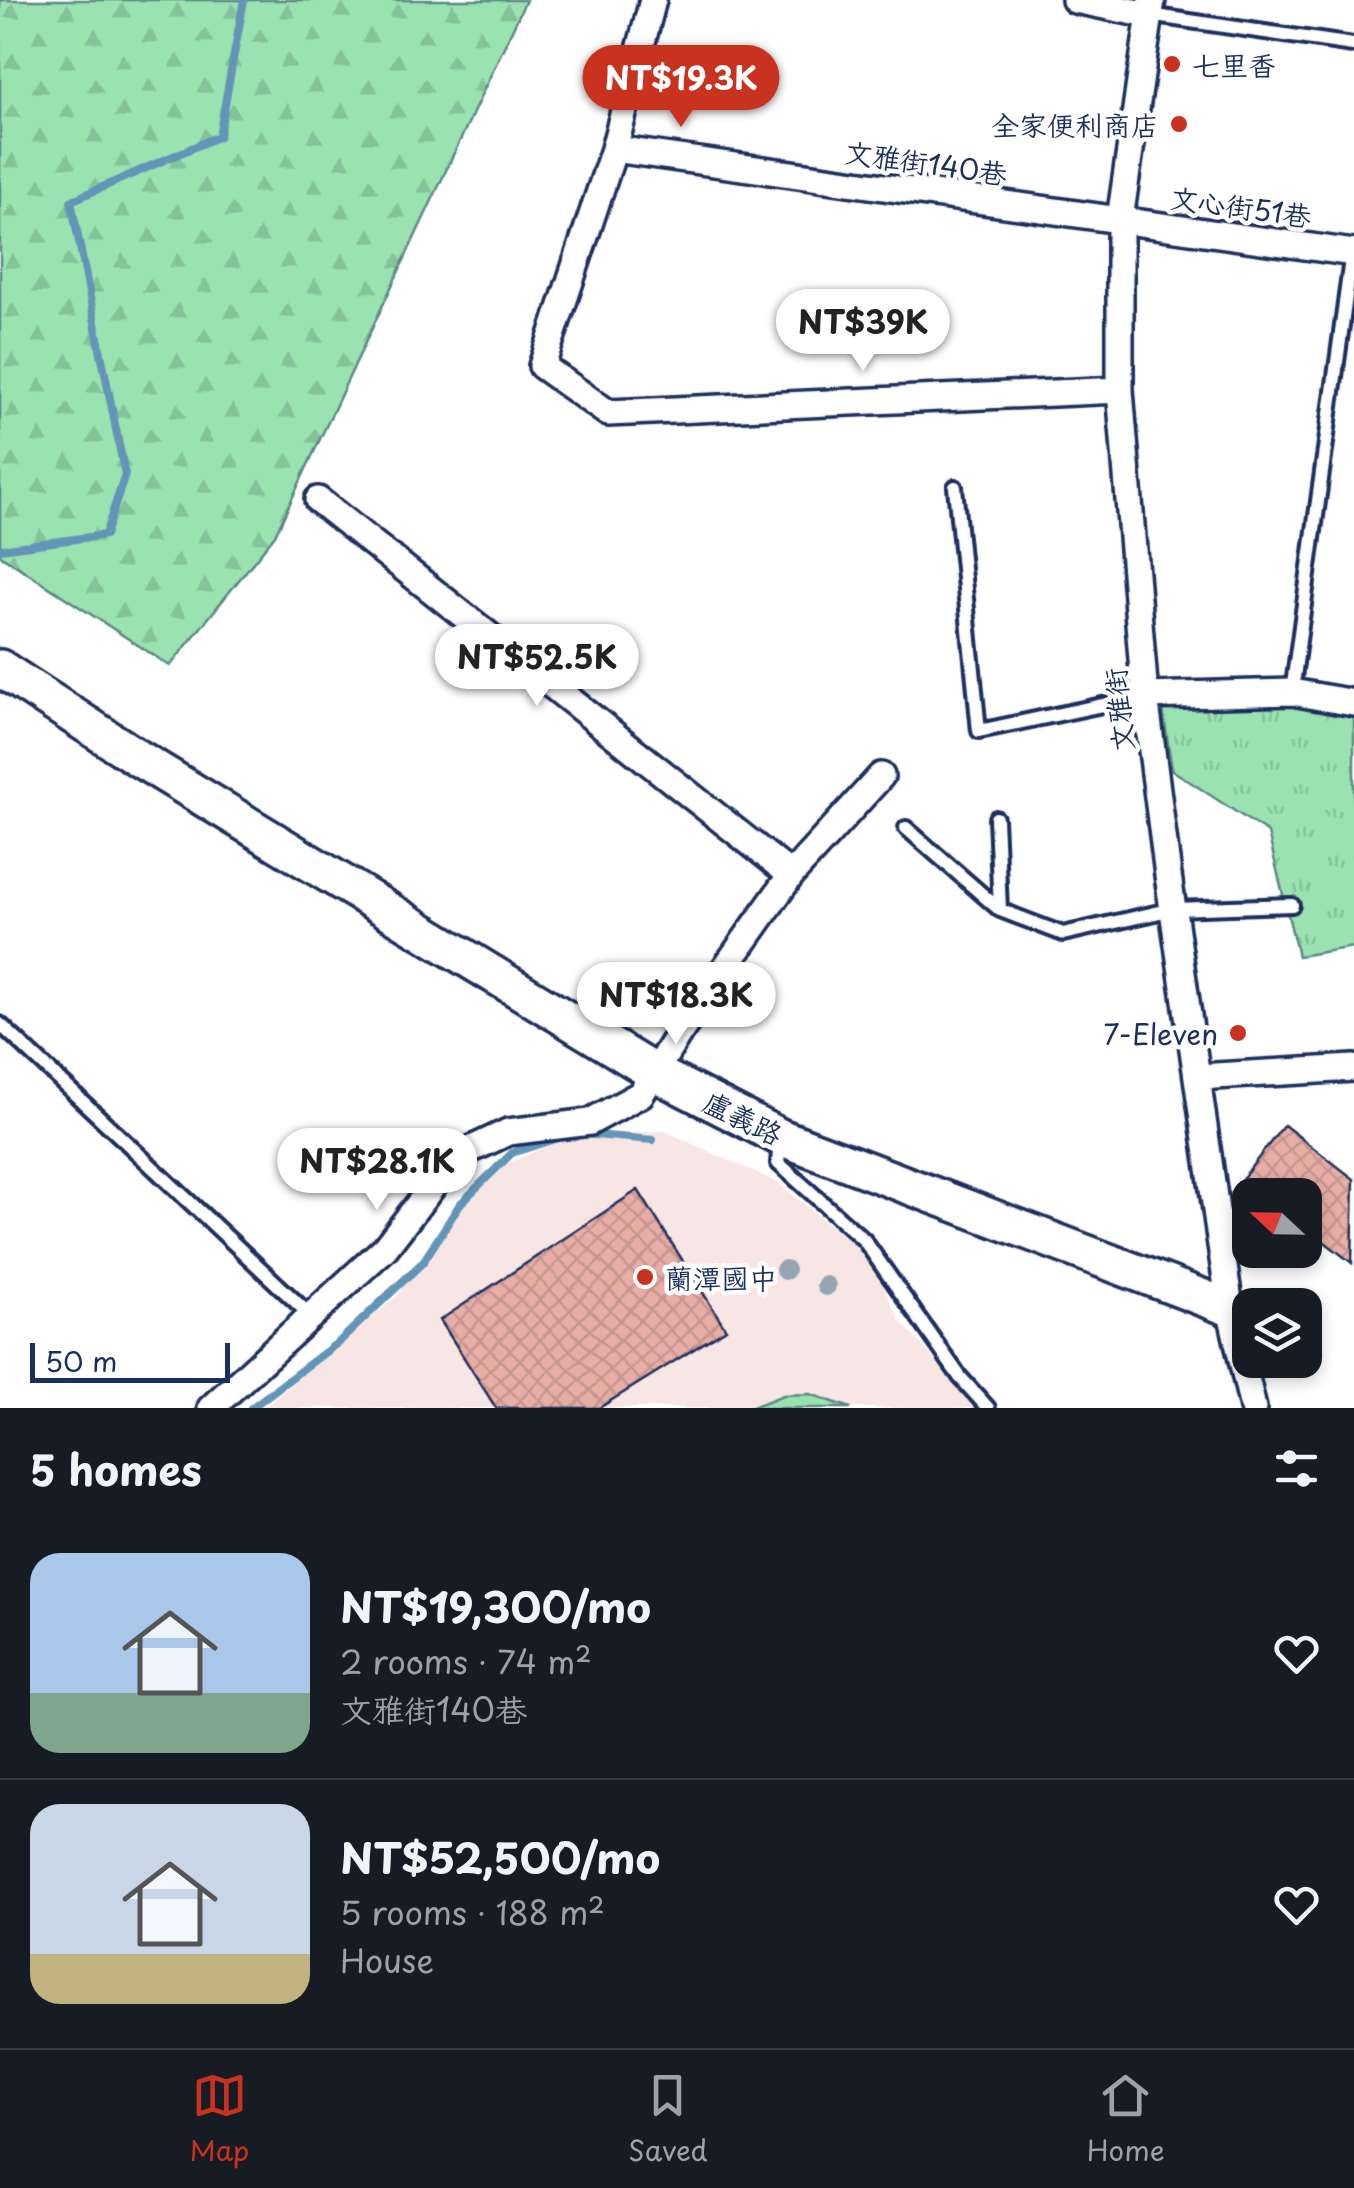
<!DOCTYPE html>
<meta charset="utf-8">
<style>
:root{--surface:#171b24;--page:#20242c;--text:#f1f3f6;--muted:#9ea1a6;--line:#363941;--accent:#c8321e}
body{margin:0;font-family:"Playpen Sans","LXGW WenKai TC",sans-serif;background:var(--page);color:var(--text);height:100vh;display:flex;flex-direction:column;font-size:38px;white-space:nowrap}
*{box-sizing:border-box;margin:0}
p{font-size:32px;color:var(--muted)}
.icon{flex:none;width:55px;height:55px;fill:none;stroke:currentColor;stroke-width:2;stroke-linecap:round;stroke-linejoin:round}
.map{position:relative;height:1408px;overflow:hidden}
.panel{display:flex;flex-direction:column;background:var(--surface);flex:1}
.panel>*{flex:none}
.needle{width:65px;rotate:292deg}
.fabs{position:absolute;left:1232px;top:1178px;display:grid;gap:20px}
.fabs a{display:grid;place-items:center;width:90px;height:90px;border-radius:20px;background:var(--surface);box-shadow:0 5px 15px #0003;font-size:50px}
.scale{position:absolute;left:30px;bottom:25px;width:200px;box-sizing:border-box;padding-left:10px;border:5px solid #1b2f5e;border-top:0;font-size:28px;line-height:35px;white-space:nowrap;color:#1b2f5e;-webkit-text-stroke:8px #fff;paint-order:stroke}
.price{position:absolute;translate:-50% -85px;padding:0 22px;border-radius:35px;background:#fff;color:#222;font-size:32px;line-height:65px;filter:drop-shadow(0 2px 5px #0008)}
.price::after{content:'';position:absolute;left:50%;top:60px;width:30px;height:22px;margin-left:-15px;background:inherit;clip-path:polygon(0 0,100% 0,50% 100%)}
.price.selected{background:var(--accent);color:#fff}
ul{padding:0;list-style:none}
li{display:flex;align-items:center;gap:30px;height:250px;padding:0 30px}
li+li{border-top:2px solid var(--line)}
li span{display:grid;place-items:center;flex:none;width:280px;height:200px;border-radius:30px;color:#555}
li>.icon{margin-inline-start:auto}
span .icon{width:120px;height:120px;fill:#fffc;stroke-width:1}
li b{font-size:42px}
h2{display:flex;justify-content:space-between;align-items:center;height:120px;padding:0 30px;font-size:42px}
.tabs{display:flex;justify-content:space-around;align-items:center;height:140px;border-top:2px solid var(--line);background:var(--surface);font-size:28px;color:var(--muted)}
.tabs a{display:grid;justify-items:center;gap:5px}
.tabs .selected{color:var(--accent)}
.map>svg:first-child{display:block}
</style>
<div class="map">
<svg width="1354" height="1408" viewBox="0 0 1354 1408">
<defs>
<pattern id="grass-tufts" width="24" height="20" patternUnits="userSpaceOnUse" patternTransform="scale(2.5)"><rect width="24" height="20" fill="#9ae2b0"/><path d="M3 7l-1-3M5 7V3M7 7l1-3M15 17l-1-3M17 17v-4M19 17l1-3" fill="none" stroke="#84c29a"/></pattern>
<pattern id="forest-firs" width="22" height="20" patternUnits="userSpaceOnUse" patternTransform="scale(2.5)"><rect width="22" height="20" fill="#9ae2b0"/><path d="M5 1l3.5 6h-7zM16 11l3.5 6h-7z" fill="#84c29a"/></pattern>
<pattern id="building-cross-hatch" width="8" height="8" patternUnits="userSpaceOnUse" patternTransform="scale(2.5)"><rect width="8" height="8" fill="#e8ada5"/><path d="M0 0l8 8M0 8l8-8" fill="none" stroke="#c69590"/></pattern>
</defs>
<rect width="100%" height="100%" fill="#fff"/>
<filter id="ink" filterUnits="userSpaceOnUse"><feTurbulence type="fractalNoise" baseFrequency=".01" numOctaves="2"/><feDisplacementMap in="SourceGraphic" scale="20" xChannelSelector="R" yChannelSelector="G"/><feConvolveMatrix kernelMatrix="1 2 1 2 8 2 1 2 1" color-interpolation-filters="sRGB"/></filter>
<g filter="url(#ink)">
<path fill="#f8e6e4" d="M665,1131L776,1182L869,1256L900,1321L979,1408H263L396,1297L484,1173L571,1136Z"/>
<path fill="url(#grass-tufts)" stroke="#5a8887" stroke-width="2.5" d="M1260,698L1354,703V947L1298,956L1268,833L1172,770L1163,710Z"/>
<path fill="url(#forest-firs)" stroke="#5a8887" stroke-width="2.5" d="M0,0H526L275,535L170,666L0,555Z"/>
<path fill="#9ae2b0" stroke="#5a8887" stroke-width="2.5" d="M810,1394L851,1408H750L783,1395Z"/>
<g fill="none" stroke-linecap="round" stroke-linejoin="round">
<path stroke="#6295b7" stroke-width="8" d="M0,549L105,535L125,475L71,201L219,136L244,0
M583,1134L653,1140
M251,1408L340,1341L423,1262L460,1204L512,1153L564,1136"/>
</g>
<path fill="url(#building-cross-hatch)" stroke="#1b2f5e" stroke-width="2.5" d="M1284,1125L1354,1179L1352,1263L1305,1227V1195H1263L1242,1179Z
M638,1190L726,1329L599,1408H496L440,1320Z"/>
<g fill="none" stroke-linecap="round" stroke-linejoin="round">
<g stroke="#1b2f5e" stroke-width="20">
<path id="lane" d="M1149,15L1353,45
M955,487L979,731L1145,696
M1292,692L1352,252
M996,818L1000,910
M906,828L1000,910L1063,934L1173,909L1292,905
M0,1024L311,1316
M780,1139L778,1163L864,1240L960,1377L988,1408"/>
</g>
<g stroke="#1b2f5e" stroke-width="32">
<path id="street" d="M1075,0L1149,15
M1152,0L1120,219V390L1145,696L1168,875L1230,1308L1253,1408
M614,149L653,0
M1120,390L608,413L542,366L614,149L1354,253
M318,500L791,875
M1145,696L1292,692L1354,703
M1198,1077L1354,1068
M211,1408L385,1248L455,1157L508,1132L590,1122L641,1094L679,1033L791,875L881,776"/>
</g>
<g stroke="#1b2f5e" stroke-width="42">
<path id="secondary" d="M0,668L138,758L655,1073L780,1137L1230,1308"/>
</g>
<use href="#lane" stroke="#fff" stroke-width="12"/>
<use href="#street" stroke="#fff" stroke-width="25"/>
<use href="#secondary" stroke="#fff" stroke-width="35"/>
</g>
<g fill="#93a5b1">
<circle cx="785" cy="1270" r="10"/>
<circle cx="826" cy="1286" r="10"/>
</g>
</g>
<g fill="#c8321e" stroke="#fff" stroke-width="4">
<circle cx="1172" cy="64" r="10"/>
<circle cx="1179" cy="124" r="10"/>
<circle cx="1238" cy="1033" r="10"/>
<circle cx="645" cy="1277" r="10"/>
</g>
<g text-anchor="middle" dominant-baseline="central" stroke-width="9" stroke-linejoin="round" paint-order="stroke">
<g font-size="28" fill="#1b2f5e" stroke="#fff" text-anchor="start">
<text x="1192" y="64">七里香</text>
<text x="1159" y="124" text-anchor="end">全家便利商店</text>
<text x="1218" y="1033" text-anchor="end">7-Eleven</text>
<text x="665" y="1277">蘭潭國中</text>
</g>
<g font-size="28" fill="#1b2f5e" stroke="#fff">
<text transform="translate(926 162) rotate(8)">文雅街140巷</text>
<text transform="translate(1241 206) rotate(8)">文心街51巷</text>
<text transform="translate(1118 710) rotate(-96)">文雅街</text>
<text transform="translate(743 1117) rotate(26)">盧義路</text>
</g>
</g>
</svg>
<div class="fabs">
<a><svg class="needle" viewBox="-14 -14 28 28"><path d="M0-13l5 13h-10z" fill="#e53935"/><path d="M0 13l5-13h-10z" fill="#9ea1a6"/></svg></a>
<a><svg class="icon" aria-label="layers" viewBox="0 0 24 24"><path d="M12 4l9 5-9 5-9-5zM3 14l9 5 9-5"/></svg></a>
</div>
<div class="scale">50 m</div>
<b class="price selected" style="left:681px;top:130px">NT$19.3K</b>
<b class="price" style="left:863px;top:374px">NT$39K</b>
<b class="price" style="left:537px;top:709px">NT$52.5K</b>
<b class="price" style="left:676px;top:1047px">NT$18.3K</b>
<b class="price" style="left:377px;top:1213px">NT$28.1K</b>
</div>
<section class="panel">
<h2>5 homes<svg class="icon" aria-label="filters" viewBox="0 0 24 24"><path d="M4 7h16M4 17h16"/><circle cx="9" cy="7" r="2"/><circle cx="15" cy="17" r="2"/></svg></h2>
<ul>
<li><span style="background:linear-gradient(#a9c7e8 70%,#7fa58c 0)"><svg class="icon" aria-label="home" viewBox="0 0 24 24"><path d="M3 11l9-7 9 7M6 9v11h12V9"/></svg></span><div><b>NT$19,300/mo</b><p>2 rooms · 74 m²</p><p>文雅街140巷</p></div><svg class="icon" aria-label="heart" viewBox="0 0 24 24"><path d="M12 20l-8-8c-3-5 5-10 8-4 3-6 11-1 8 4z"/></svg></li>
<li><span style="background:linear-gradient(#c9d6e8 75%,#c2b280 0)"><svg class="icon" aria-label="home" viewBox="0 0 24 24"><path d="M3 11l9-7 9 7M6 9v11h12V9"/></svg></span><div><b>NT$52,500/mo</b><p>5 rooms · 188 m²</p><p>House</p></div><svg class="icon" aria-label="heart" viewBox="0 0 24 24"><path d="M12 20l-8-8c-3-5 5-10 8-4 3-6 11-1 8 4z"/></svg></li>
</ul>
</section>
<nav class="tabs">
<a class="selected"><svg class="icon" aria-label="map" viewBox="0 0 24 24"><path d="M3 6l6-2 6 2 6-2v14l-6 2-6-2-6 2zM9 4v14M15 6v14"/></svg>Map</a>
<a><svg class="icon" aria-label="saved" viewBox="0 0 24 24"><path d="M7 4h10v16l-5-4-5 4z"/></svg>Saved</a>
<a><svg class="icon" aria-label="home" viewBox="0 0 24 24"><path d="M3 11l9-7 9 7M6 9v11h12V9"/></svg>Home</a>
</nav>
